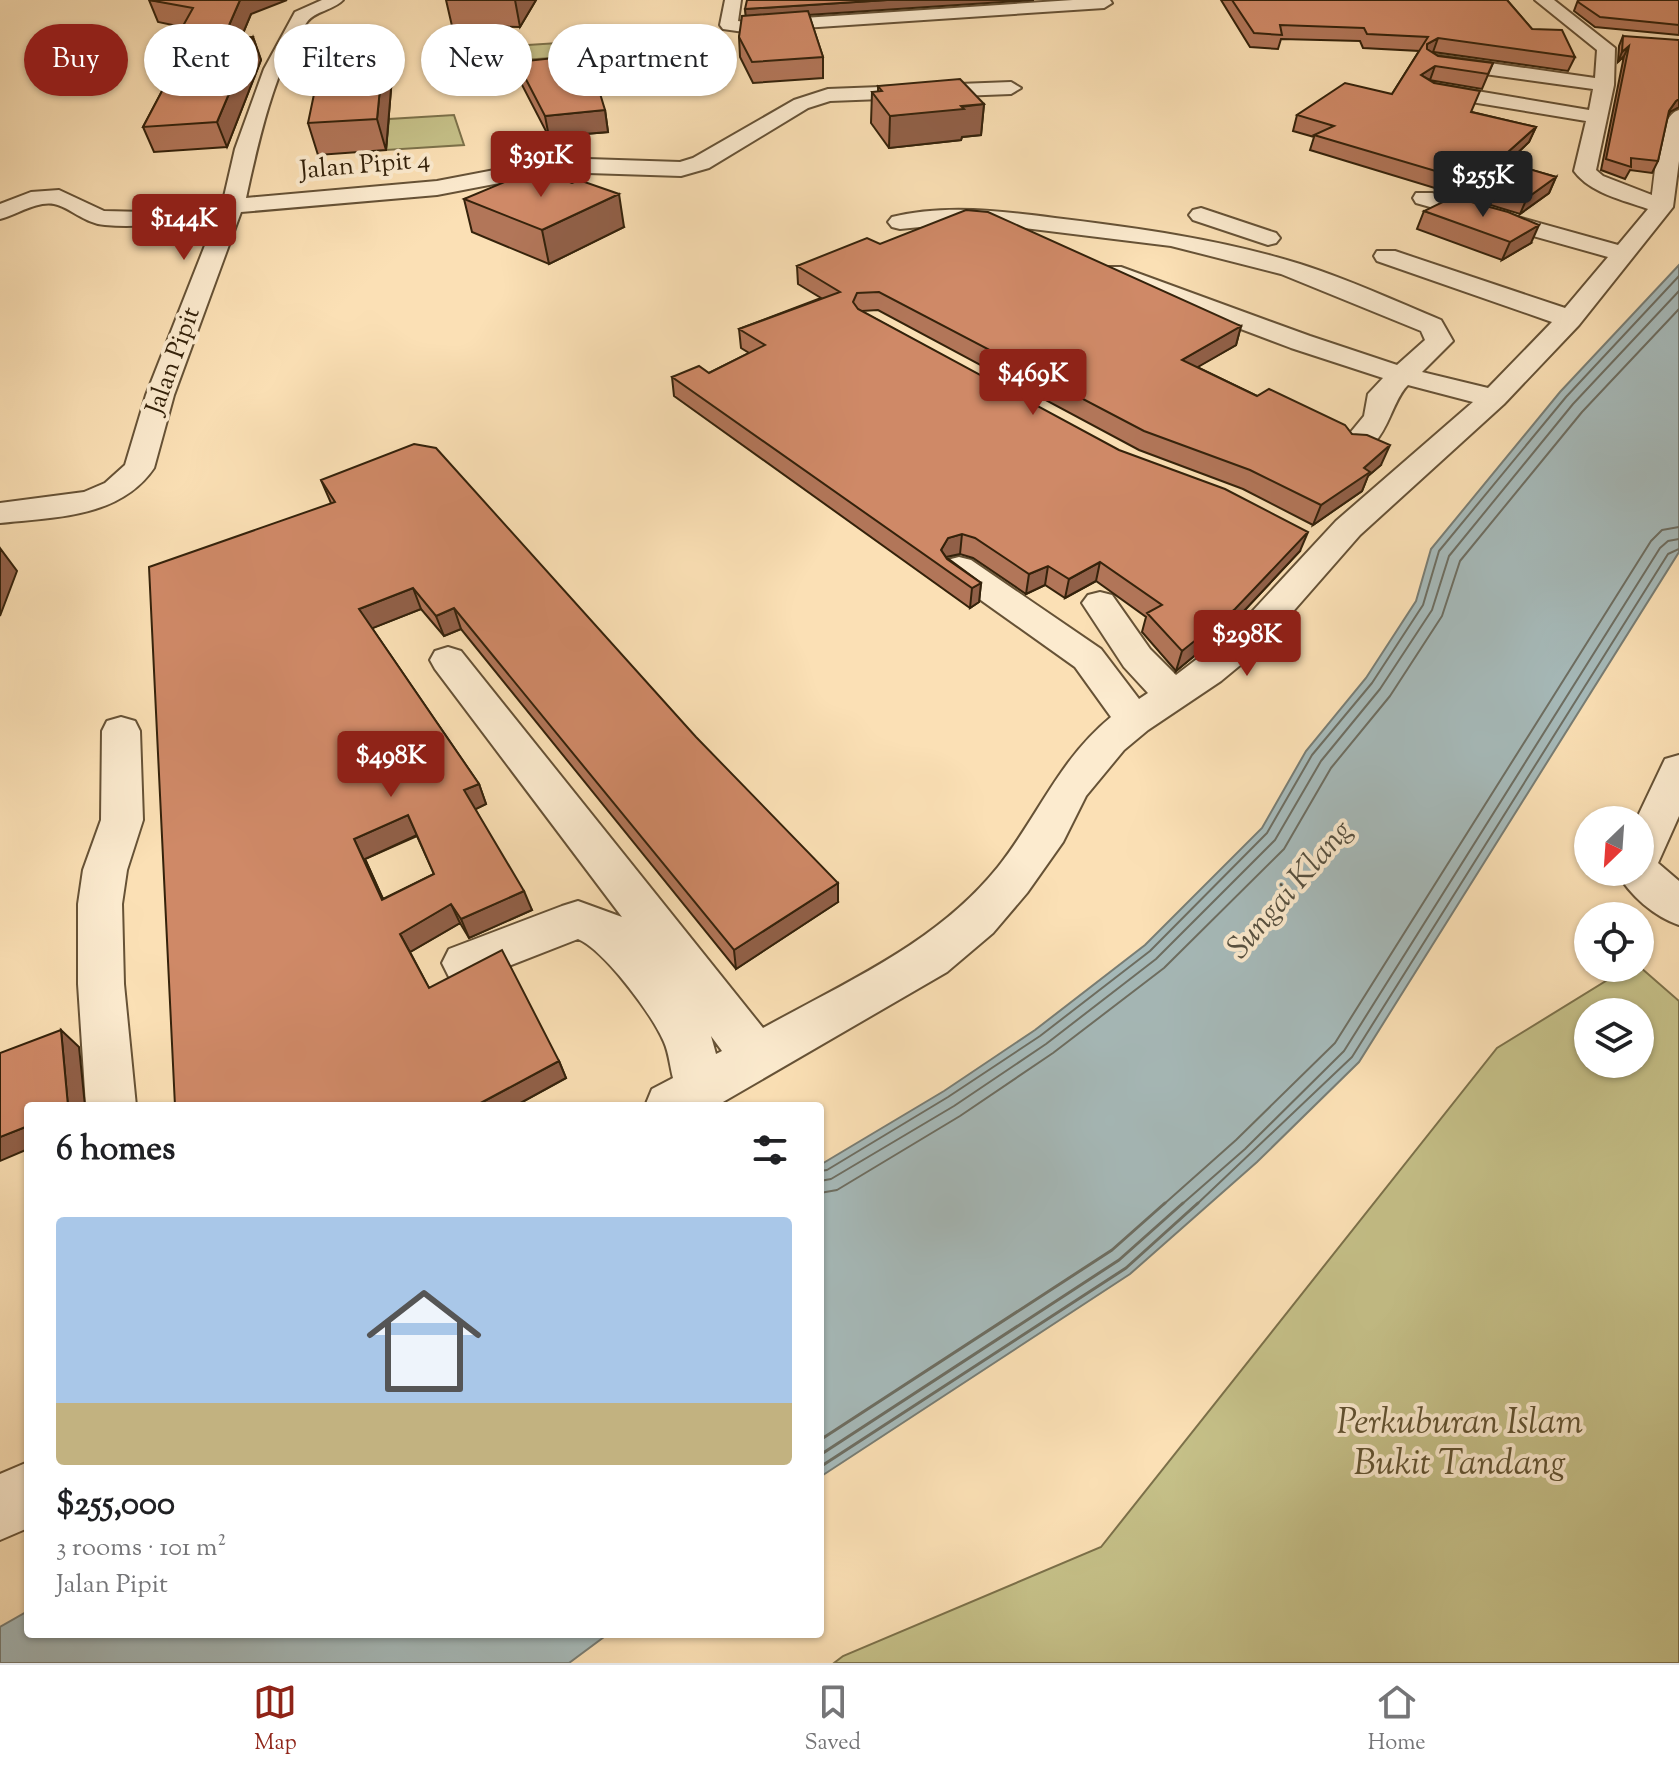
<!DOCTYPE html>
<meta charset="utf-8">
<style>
:root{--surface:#fff;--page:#f6f6f6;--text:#202124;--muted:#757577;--line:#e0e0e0;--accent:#8f2418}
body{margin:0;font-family:"Sorts Mill Goudy",serif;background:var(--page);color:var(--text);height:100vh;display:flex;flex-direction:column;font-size:30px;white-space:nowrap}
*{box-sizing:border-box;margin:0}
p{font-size:26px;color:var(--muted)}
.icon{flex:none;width:44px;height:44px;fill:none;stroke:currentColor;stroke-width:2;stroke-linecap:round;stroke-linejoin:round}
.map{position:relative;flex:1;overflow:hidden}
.sheet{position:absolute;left:24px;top:1102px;width:800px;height:536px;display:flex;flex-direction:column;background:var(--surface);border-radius:8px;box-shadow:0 2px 6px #0004}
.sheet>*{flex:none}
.guide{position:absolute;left:24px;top:24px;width:800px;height:72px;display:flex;gap:16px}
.needle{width:52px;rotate:205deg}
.buttons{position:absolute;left:1574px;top:806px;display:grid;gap:16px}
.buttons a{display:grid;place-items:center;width:80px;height:80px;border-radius:50%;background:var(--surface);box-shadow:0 2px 6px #0004;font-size:40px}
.price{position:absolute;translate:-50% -68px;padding:0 18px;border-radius:8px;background:var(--accent);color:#fff;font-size:26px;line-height:52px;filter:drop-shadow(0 2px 4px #0008)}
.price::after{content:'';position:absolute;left:50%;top:48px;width:24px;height:18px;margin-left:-12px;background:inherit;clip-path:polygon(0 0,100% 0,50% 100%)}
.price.active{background:#222;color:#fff}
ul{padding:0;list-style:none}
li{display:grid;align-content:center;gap:16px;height:424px;padding:0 32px}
li span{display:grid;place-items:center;height:248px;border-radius:8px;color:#555}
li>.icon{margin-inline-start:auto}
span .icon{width:144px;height:144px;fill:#fffc;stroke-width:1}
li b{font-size:34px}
h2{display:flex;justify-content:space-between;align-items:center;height:96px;padding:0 32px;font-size:34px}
.tag{padding:0 28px;border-radius:36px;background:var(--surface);box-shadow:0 2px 6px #0004;font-size:28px;line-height:72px}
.tag.active{background:var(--accent);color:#fff}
.dock{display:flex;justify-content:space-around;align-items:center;height:112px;border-top:2px solid var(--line);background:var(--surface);font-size:22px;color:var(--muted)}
.dock a{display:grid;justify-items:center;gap:4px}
.dock .active{color:var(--accent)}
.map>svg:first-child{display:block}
</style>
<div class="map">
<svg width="1679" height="1663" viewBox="0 0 1679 1663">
<rect width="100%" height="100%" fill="#fbe0b5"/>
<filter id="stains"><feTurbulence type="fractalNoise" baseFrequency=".0025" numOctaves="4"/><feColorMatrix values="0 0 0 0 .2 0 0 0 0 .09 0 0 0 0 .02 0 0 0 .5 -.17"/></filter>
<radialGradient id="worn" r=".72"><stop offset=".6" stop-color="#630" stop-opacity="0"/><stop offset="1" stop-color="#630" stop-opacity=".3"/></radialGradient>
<path fill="#c5c088" stroke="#7c714a" stroke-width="2" fill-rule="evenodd" d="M605,40L608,54L466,64V49Z
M454,115L464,145L386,150L389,119Z
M1640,967L1679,1001V1663H834L843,1656L1101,1547L1497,1048L1627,968ZM1588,1012H1640V1064H1588Z"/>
<path fill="#a6baba" stroke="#787d74" stroke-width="2" d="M1679,265V552L1359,1062L1257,1162L1130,1274L820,1477V1165L944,1091L1035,1030L1145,945L1262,828L1306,751L1366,678L1416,601L1431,549L1560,392Z
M28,1611V1634H608L569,1663H0V1627Z"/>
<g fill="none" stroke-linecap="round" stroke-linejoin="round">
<path stroke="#6d6e62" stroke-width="2" d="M820,1171L827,1170L948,1097L1040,1036L1150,951L1267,833L1312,755L1372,683L1423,605L1439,551L1566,397L1679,276
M820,1181L831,1179L954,1106L1046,1044L1156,959L1275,840L1321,761L1380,689L1432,610L1449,556L1573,404L1679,291
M820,1193L837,1190L960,1116L1053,1053L1164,968L1284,849L1331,768L1390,696L1442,616L1460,561L1582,412L1679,309
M1163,1205L1236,1140L1335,1043L1651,541L1662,530L1679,527
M1181,1205L1245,1149L1344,1051L1660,548L1668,541L1679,539
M1196,1205L1352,1057L1668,554L1679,549"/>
<path stroke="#6d6e62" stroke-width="3" d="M820,1440L1112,1250L1165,1203
M820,1455L1119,1260L1183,1203
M820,1467L1126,1268L1198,1203"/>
<g stroke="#665236" stroke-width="4">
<path id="minor" d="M322,0H343C334,10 315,11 307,22C275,64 257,147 246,198L437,181L557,158L680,162L693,158L794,100L828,89L1011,82L1021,88L1011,94L830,101L808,108L709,168L681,176L557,172L437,195L241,212L174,395L154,468C120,518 55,517 0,523V503L84,492L105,483L125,465L146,395L217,215C180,221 143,229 105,225C83,223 70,207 54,204C35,201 17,215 0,219V204L31,192L59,190L104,211L146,212L223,201L235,149L264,69L295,12Z
M725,0H741L738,21L744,22L1073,0H1110L1112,3L1104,8L744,32L723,29L720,25Z
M1535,0H1554L1615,48L1614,85L1596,170L1603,176L1652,195C1655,176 1658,115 1679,110V161L1673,207L1579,325L1504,404L1360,535L1261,648L1221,681L1148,730L1124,750L1086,796L1063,842L1027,893L993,933L947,972L716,1106H645L652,1089L673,1078C670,1067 669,1053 664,1042C652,1014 604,950 578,939L465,983L449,977L442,963L449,949L562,906L578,901L622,917L435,669L430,660L435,651L448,647L461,651L763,1028C846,982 937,943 998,867C1039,815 1058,761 1111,717L1075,667L947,576L942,568L947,560L959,557L971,560L1101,649L1139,699L1148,693L1124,667L1082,603L1088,595L1100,592L1112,595L1150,649L1176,675L1235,630L1336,521L1473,402L1408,385C1388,404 1386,460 1345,450L1341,444L1364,416L1368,394L1383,378L1291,348L1103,277L1100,272L1103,267H1121L1310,336L1397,365L1425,340L1421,331L1281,274L1171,246L1016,227L950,224L900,229L892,227L888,222L892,217C944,204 1002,211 1055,218C1138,228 1220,239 1300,264C1348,279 1395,301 1441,320L1453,341L1422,372L1488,388L1552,322L1377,261L1374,256L1377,251H1395L1565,308L1608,257L1416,203L1413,198L1416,193H1432L1618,245L1648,209C1623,200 1590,193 1574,171L1586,121L1429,95L1419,89L1429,83L1589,110L1593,89L1434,67L1425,61L1434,55L1595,78L1597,50ZM711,1036L722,1051L716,1054Z
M1201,208L1276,233L1280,238L1276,243L1268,245L1193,220L1189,215L1193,210Z
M121,717L135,721L140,731L143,820L127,870L122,904L124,984L136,1106H86L78,984V904L83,870L101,820L102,731L107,721Z
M1679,755V816L1658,863L1679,881V925C1655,917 1629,895 1617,872H1640V820H1636L1665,759Z
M28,1462V1528L0,1540V1474Z"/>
</g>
<use href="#minor" fill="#fcebcf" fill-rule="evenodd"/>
</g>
<path fill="#b27659" stroke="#34220b" stroke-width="2" fill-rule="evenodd" d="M149,0L251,14L241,38L253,37L261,60L227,147L154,152L143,127L180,57L174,42L182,27L158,22Z
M446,0H536L520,27L452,26Z
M1221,0H1507L1532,29L1575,57L1568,71L1433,52V53L1438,56L1493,63L1482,89L1429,80L1472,112L1536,127L1529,142L1507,163L1556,177L1549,193L1520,214L1310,150L1314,137L1293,131L1297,115L1392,94L1419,51L1363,48L1360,41L1281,39L1278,49L1250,47Z
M1578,0H1679V35L1595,27L1574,11Z
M745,9L809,15L823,57V78L753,83L740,57L739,37L746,15Z
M1623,36L1670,112L1668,115L1658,161L1652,173L1630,170L1625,179L1601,170L1624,56L1618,62L1619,46Z
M384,48L392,77L386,150L318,155L308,123Z
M517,62L605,110L608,132L549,137L521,83Z
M878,86L984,104L981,135L962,137L961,140L889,148L871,123L872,92H878Z
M546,180L572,183L624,227L549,264L472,232L464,199Z
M1424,211L1531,243L1502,260L1417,229Z
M880,244L1241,326L1236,345L1197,367L1257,396L1352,434L1381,465L1368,476L1362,491L1313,525L1243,489L1139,450L878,310L861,311L1300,551L1228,628L1176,671L1142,632L1146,617L1096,581L1065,598L1045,585L1026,594L973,558L960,554L946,557L981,583L979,602L970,608L674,396L672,377L709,373L749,353L741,348L739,329L821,298L798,284L797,266Z
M321,480L838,902L736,969L461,629L444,636L421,609L372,628L479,784L486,804L475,809L532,910L469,938L460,923L410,952L429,988L559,1061L566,1078L515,1106H175L331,503ZM417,836L434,874L383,899L365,859Z"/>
<path fill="#916048" stroke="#34220b" stroke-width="2" d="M240,0H287L251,14L231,62L223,39Z
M515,0H536L520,27Z
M887,0H1034L746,19L745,9Z
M253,37L261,60L227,147L217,122Z
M1438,38L1433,52L1422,58L1427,44Z
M1629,46L1624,56L1618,62L1622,52Z
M384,48L392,77L386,150L377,119Z
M1435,66L1430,80L1421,75Z
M1679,99V107L1670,112L1664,122L1669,111L1676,101Z
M984,104L981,135L962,137L961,140L889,148L890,116Z
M605,110L608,132L549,137L545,116Z
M1536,127L1529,142L1493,176L1499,160Z
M1556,177L1549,193L1520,214L1527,198Z
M619,194L624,227L549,264L542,230Z
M1539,225L1531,243L1502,260L1510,242Z
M1241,326L1236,345L1177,379L1182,360Z
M1390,445L1381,465L1368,476L1362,491L1313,525L1321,505Z
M1308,532L1300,551L1228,628L1176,671L1182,651Z
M962,534L960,554L946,557L941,550L948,538Z
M0,548L17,571L0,616Z
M1100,562L1096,581L1065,598L1069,579Z
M1048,566L1045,585L1026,594L1029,574Z
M981,583L979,602L970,608L972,588Z
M413,588L421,609L368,630L359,609Z
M454,608L461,629L444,636L436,616Z
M479,784L486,804L472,811L464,790Z
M408,815L417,835L365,859L392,919L382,900L354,839Z
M838,883V902L736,969L734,950Z
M524,891L532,910L469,938L461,919Z
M451,904L460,923L410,952L400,934Z
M61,1030L79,1047L85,1106H68Z
M559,1061L566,1078L515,1106H475Z
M28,1126V1149L0,1161V1137Z"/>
<path fill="#cf8967" stroke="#34220b" stroke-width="2" fill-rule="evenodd" d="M149,0H240L223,39L253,37L217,122L143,127L188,42H174L193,8Z
M747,0H887L745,9Z
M1232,0H1507L1532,29L1562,30L1575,57L1438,38L1427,44V49L1438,56L1493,63L1488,74L1435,66L1421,75L1434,83L1480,91L1471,112L1536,127L1499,160L1556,177L1527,198L1314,135L1334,126L1297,115L1345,83L1392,94L1428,37L1367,34L1364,28L1280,25L1282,35L1254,33Z
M1579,0H1679V25L1600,17L1578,2Z
M808,11L823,57L752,62L739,37L742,16Z
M1623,36L1679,40V99L1676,101L1669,111L1658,161L1631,158V167L1606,159L1629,46L1622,52Z
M384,48L377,119L308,123L323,51Z
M582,55L587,64H591L605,110L545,116L517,62Z
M960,79L984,104L961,106L964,109L890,116L872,92L882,91L878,86Z
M526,173L546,180L554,176L572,183L579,180L619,194L542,230L464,199Z
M1453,197L1508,212L1539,225L1510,242L1424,211Z
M966,210L988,212L1241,326L1182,360L1257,396L1269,389L1345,425L1352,434L1367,435L1390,445L1364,468L1370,472L1321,505L1250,470L1144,431L879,292L857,293L853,302L858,309L1119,450L1225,489L1308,532L1235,609L1182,651L1147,613L1162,605L1100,562L1069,579L1048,566L1029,574L975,538L962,534L948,538L941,550L947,559L981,583L972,588L672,377L699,366L709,373L765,345L739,329L840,292L797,266L867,238L880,244Z
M414,444L436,448L696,737L838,883L734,950L454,608L436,616L413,588L359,609L479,784L464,790L524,891L461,919L451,904L400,934L429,988L502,950L559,1061L475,1106H175L149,567L335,502L321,480ZM408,815L434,874L382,900L354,839Z
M61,1030L68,1106H28V1126L0,1137V1053Z"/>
<g text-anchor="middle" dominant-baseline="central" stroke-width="8" stroke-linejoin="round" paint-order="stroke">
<g font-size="26" fill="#34220b" stroke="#fcebcf">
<text transform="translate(365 166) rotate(-5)">Jalan Pipit 4</text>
<text transform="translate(174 361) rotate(-70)">Jalan Pipit</text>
</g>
<g font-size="32" font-style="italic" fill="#565040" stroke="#fcebcf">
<text transform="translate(1291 890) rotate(-49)">Sungai Klang</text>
</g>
<g font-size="36" font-style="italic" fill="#605130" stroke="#fcebcf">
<text x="1460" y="1424">Perkuburan Islam<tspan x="1460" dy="41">Bukit Tandang</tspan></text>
</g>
</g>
<rect width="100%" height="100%" filter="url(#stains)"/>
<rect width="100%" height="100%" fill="url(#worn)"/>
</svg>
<div class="buttons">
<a><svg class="needle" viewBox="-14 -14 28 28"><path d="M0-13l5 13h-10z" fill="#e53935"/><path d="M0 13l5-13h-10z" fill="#757577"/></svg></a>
<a><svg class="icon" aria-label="locate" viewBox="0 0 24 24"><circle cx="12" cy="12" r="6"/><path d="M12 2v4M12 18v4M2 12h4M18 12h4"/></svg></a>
<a><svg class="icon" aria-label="layers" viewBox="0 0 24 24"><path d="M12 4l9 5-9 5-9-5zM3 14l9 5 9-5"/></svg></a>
</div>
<b class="price" style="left:541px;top:199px">$391K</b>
<b class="price active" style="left:1483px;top:219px">$255K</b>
<b class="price" style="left:184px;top:262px">$144K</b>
<b class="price" style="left:1033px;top:417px">$469K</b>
<b class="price" style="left:1247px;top:678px">$298K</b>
<b class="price" style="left:391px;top:799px">$498K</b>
<div class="guide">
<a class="tag active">Buy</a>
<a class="tag">Rent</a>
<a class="tag">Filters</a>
<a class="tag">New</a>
<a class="tag">Apartment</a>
</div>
<section class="sheet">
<h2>6 homes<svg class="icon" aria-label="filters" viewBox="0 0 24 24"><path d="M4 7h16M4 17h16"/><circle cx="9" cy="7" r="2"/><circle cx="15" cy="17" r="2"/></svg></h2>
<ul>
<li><span style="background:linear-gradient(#a9c7e8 75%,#c2b280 0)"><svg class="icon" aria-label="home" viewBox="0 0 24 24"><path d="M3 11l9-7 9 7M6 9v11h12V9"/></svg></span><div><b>$255,000</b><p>3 rooms · 101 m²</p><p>Jalan Pipit</p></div></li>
</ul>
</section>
</div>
<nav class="dock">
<a class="active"><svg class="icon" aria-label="map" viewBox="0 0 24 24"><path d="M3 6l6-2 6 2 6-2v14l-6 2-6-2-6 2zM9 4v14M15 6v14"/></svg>Map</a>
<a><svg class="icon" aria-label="saved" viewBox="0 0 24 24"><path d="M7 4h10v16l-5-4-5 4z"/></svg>Saved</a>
<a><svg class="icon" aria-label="home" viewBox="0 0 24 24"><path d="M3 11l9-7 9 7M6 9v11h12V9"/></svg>Home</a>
</nav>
